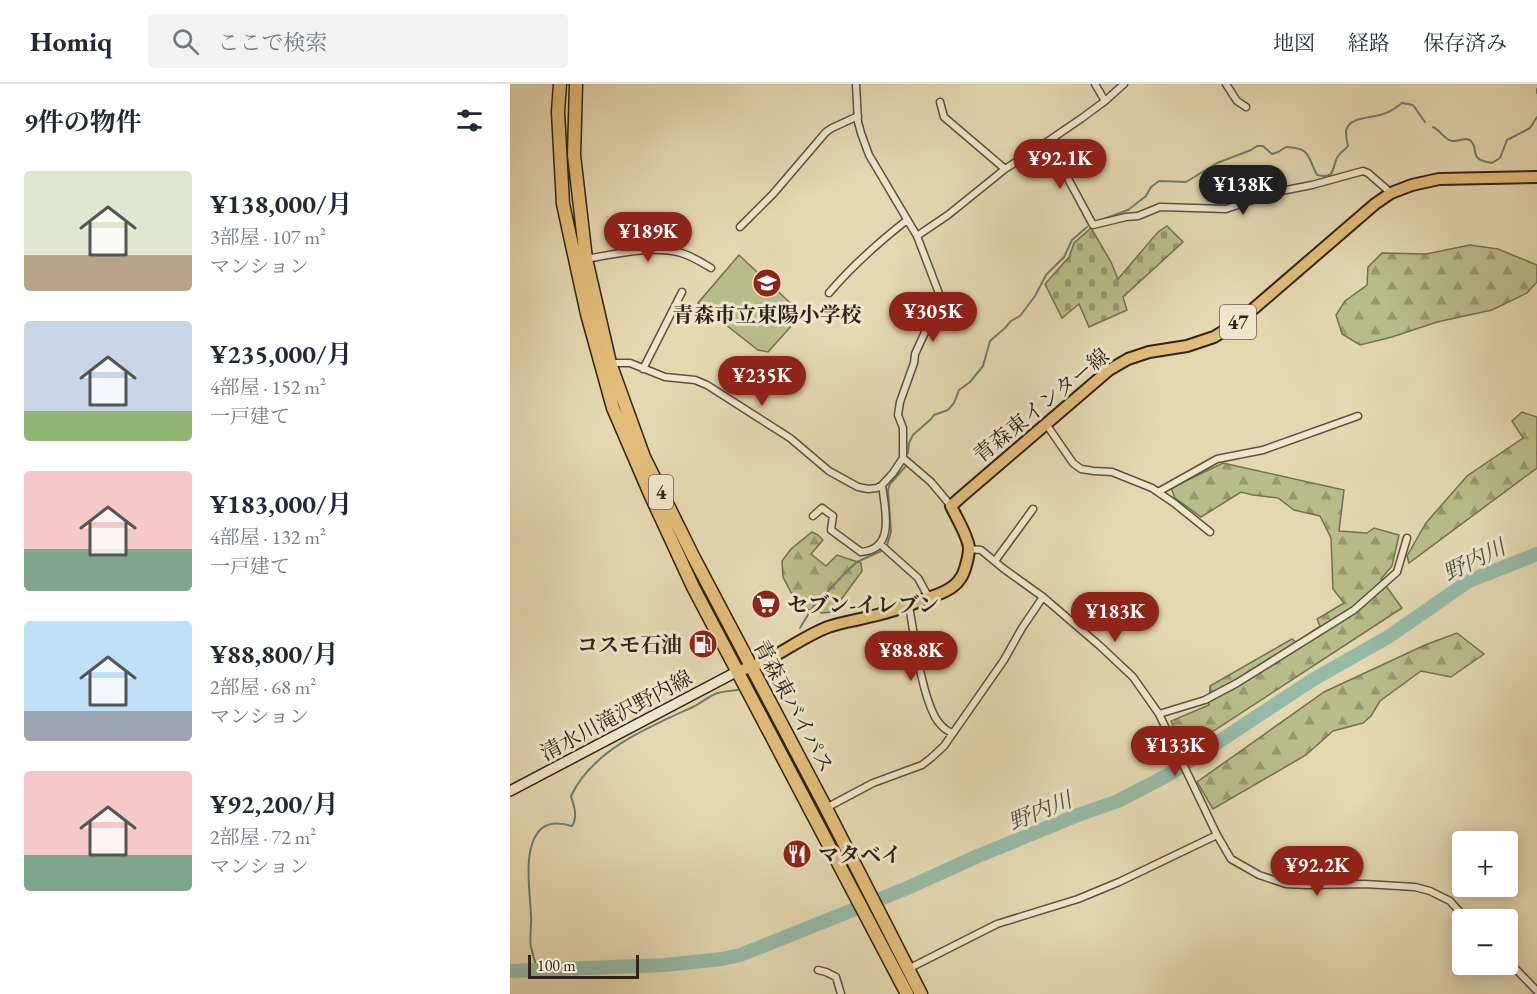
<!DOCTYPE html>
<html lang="ja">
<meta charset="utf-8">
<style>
:root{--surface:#fff;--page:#f2f2f3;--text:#1f2937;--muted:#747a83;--line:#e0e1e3;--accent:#8f2418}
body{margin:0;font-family:"EB Garamond","Noto Serif JP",serif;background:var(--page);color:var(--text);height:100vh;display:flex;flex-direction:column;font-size:22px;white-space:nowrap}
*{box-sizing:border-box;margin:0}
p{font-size:20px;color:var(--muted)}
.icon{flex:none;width:33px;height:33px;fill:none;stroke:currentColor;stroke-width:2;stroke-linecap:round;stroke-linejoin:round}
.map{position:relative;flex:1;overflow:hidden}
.panel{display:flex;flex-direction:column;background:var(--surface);width:510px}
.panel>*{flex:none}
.fabs{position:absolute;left:942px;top:747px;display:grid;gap:12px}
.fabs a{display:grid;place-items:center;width:66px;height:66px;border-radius:6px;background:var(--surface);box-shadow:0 3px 15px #0003;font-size:30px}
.scale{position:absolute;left:18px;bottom:15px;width:111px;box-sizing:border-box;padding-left:6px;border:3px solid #31221c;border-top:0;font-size:16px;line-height:21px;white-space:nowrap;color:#31221c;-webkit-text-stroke:4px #ede6cc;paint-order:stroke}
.price{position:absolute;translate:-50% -51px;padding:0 14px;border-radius:21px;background:var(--accent);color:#fff;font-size:20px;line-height:39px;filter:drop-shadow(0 2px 3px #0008)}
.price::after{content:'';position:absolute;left:50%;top:36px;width:18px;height:14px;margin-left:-9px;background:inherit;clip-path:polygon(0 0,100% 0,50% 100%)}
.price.selected{background:#222;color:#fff}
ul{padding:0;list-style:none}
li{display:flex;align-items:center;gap:18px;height:150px;padding:0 24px}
li span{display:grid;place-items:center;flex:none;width:168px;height:120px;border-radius:6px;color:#555}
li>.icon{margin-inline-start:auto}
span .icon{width:72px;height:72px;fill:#fffc;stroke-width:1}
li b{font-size:26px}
h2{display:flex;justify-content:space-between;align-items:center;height:72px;padding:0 24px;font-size:26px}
header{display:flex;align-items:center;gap:36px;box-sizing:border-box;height:84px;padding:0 30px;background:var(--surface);border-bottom:2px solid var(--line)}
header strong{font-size:28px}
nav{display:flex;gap:33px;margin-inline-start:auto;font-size:21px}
.search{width:420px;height:54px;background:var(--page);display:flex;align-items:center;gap:15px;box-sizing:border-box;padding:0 21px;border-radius:6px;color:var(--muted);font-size:22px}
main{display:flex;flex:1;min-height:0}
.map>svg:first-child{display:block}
</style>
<header>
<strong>Homiq</strong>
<div class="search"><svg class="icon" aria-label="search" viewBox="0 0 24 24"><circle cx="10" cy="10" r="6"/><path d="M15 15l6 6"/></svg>ここで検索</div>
<nav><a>地図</a><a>経路</a><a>保存済み</a></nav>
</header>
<main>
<section class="panel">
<h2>9件の物件<svg class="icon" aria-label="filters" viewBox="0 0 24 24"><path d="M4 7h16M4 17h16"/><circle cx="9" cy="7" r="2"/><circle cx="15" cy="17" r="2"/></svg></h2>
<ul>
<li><span style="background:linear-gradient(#dfe7d0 70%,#b9a48a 0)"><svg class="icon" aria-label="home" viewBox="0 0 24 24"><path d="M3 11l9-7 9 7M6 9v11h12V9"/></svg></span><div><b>¥138,000/月</b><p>3部屋 · 107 m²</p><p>マンション</p></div></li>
<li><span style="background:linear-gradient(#c9d6e8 75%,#8fb573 0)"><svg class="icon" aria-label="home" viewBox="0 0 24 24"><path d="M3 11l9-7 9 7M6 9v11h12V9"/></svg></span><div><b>¥235,000/月</b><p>4部屋 · 152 m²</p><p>一戸建て</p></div></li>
<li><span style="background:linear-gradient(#f6c9c9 65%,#7fa58c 0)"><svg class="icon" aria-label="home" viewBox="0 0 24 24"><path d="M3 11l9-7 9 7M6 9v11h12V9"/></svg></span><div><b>¥183,000/月</b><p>4部屋 · 132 m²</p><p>一戸建て</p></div></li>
<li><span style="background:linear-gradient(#bfe0f5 75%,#9aa5b1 0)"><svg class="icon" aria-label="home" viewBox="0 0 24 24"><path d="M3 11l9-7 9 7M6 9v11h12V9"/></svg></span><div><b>¥88,800/月</b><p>2部屋 · 68 m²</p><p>マンション</p></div></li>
<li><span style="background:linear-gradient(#f6c9c9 70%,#7fa58c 0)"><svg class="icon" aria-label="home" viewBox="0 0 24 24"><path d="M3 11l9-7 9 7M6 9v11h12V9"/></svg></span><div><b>¥92,200/月</b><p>2部屋 · 72 m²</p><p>マンション</p></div></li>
</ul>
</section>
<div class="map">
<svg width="1027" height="910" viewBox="0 0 1027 910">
<defs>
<pattern id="forest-firs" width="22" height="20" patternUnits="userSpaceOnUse" patternTransform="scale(1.5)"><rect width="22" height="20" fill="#b8be89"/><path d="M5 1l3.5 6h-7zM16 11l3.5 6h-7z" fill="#969a6f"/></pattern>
<pattern id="cemetery-stones" width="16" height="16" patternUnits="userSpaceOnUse" patternTransform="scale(1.5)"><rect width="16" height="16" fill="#b8be89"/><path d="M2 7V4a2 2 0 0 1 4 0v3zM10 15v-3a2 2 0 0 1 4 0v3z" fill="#969a6f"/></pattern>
</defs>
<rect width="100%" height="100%" fill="#e4d8b1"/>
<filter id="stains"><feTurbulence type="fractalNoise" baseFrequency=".00333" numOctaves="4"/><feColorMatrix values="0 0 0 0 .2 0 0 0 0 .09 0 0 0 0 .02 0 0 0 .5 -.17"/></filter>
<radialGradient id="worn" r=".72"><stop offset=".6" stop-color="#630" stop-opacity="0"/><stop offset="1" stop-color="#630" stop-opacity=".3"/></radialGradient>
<path fill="#b8be89" stroke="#747052" stroke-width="1.5" d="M229,171L292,230L258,268L248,266L188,219Z"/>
<path fill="url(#forest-firs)" stroke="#747052" stroke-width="1.5" d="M960,161L988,165L1027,181V198L1017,209L982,226L927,238L882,253L850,261L832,250L826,231L835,217L857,201L858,183L872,169L916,170Z
M1012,328L1027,333V384L899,479L897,472L916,439L957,392L1013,354L1002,337Z
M713,379L834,406L829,447L857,449L864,444L889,451L882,482L871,495L892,524L676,665L661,637L699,621L700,602L782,555L786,558L810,542L807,535L834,519L823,505L821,454L810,432L784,426L768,414L743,411L731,408L691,433L665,414L661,404Z
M302,448L308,451L313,456L301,470L316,482L327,471L351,479L352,487L322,528L312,529L292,524L284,514L273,493L272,477L281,465Z
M947,549L974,570L941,593L911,587L870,617L861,632L853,639L823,647L796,671L703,725L687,698L814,608L915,561Z"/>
<path fill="url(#cemetery-stones)" stroke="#747052" stroke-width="1.5" d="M657,142L673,158L613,213L617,226L579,243L569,220L552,234L535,200L559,173L564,159L581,144L601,178L608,195L648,148Z"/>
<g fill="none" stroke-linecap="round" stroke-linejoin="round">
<path stroke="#6e7d70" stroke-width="2" d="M1027,5V9
M923,43C930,46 935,56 942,57C949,58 956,52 961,57C970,67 957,75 982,79L990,74L997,56L1020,44L1027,33
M591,136L618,126L636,112L641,103L649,97L676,98L707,79L741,66L747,62H753L762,70L768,68L776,63C801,64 797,72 807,91C826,95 821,86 827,74C829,69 834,67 838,62C837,58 836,52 836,47C839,33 860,34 870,31C878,29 886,24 892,19L903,21L915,38
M398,369L399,359L403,351L421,335L424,331L438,326L444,319L449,306L460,298L473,282L480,257L495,244L501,237L510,232L525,212L536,191L554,173L562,156L577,143
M377,461L381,448L378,406L380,400L395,383
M290,544L302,524L336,488L347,478L371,467
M255,593L257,589V585
M27,886C25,878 23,871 21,863C19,853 22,841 21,831C20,807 12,763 31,745C40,737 52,739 62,742C68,733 64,722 61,712C83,665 141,642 185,622C192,618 198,613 205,610C211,607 221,607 228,606"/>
<path stroke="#96baa8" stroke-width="14" d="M0,887L154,881L212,875L230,871L258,860L395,805L468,772L568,731L608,717L658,691L804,595L878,553L959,497L1027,470"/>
<g stroke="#5e5041" stroke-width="9">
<path id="street" d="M585,0L595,17
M716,0L727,17L736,23
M430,18L434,33L495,85
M534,60L556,91L583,141L616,133L628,132L650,123L716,125L766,108L802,101L853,87L858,89L881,109
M230,143L263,110L316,48L322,44L348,32
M407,152L438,131L495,85L534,60L572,34L595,17L614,0
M76,175C105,170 143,161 171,169C182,172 191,178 201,184
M319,209C342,182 369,158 397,136
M101,279H120L155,293L185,296L197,301L280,354L319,387L348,403L358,405L367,404L372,401L383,389L393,374V344L388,331L390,318L404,279L405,270L422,233L430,212L407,152L359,71L351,49L348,38L346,0
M133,285L172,208
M536,340L563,379L571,385L584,387L602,388L642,404L664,419L700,448
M393,374L421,398L441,422
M648,408L707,375L753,366L848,332
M303,432L312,424L323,432L321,446L351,468C386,466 375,425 372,401
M370,460L408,494L419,514
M459,465L471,466L494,485L533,513L590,562L623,593L649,630L707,751L721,775L749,791L776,800L797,801L854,800L905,803L920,807L940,817L957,836
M485,477L523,425
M399,522C405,555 410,604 425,633C429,640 435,646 442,649
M649,630L695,616L727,599L844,526L887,488L897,454
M316,724L363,699L412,681L421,674L434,662L494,576L512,544L533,513
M998,877L1027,907
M398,885L487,840L568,815L609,798L707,751
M308,886L316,888L326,893L331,910"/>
</g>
<g stroke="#31221c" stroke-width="12">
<path id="secondary" d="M0,707L228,587"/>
</g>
<g stroke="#31221c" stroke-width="14">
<path id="primary" d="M228,587C261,579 287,555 318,543C332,538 348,536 363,532C381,528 398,522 415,515C427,511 443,506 450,495C455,489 459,471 459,464C458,452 446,433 441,422L451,413L599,286L618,275L639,268L677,262L704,253L727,239L865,120L881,109L902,101L929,95L1027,93"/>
</g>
<g stroke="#31221c" stroke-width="15">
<path id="highway" d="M50,0L48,28L53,120L77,230L103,324L140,410L183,503L397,910
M66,0L64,71L76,175L100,279L134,373L184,474L316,724L411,910"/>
</g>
<use href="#street" stroke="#ede6cc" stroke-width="6"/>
<use href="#secondary" stroke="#ede6cc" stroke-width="9"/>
<use href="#primary" stroke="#e2bc78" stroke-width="10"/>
<use href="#highway" stroke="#e2bc78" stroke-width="12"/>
</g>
<defs>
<g id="school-disc" transform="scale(1.5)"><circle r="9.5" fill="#8f2418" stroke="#ede6cc"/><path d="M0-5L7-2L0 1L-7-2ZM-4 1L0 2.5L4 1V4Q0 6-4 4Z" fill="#fff"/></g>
<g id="supermarket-disc" transform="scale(1.5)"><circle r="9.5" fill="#8f2418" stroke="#ede6cc"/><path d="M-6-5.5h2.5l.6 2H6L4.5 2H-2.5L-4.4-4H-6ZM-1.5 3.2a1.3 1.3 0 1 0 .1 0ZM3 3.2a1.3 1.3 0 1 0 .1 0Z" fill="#fff"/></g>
<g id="fuel-disc" transform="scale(1.5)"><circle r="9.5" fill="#8f2418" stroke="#ede6cc"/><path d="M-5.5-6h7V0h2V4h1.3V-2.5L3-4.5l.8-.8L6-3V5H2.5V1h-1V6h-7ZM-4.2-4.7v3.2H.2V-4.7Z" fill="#fff"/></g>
<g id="restaurant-disc" transform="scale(1.5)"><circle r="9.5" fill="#8f2418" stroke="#ede6cc"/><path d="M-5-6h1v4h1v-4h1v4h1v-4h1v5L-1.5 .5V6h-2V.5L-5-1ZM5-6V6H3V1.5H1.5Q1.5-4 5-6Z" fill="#fff"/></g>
</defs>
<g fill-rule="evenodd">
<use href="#school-disc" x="257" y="199"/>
<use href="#supermarket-disc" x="256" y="520"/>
<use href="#fuel-disc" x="193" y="560"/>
<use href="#restaurant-disc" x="287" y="770"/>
</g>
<g text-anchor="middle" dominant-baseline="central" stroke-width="6" stroke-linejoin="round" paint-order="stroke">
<g fill="#ede6cc" stroke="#695d51" stroke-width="1.5">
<rect x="710" y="221" width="36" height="34" rx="4.5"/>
<rect x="139" y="391" width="24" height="34" rx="4.5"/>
</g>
<g font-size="20" font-weight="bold" fill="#31221c">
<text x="728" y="238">47</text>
<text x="151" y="408">4</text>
</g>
<g font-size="21" font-weight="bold" fill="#31221c" stroke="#ede6cc" text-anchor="start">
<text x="257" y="230" text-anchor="middle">青森市立東陽小学校</text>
<text x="277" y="520">セブン-イレブン</text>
<text x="172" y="560" text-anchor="end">コスモ石油</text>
<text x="308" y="770">マタベイ</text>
</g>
<g font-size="21" fill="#31221c" stroke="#ede6cc">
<text transform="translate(531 321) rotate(-39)">青森東インター線</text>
<text transform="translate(284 622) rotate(62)">青森東バイパス</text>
<text transform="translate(106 631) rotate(-28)">清水川滝沢野内線</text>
</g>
<g font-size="22" font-style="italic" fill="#4f5046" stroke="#ede6cc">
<text transform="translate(964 476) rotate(-26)">野内川</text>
<text transform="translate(530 727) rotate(-22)">野内川</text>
</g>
</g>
<rect width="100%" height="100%" filter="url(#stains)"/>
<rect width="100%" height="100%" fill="url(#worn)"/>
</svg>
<div class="fabs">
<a>+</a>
<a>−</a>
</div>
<div class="scale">100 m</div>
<b class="price" style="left:550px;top:106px">¥92.1K</b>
<b class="price selected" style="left:733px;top:132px">¥138K</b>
<b class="price" style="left:138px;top:179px">¥189K</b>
<b class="price" style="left:423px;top:259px">¥305K</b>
<b class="price" style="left:252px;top:323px">¥235K</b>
<b class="price" style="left:605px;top:559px">¥183K</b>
<b class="price" style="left:401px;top:598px">¥88.8K</b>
<b class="price" style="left:665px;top:693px">¥133K</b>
<b class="price" style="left:807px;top:813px">¥92.2K</b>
</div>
</main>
